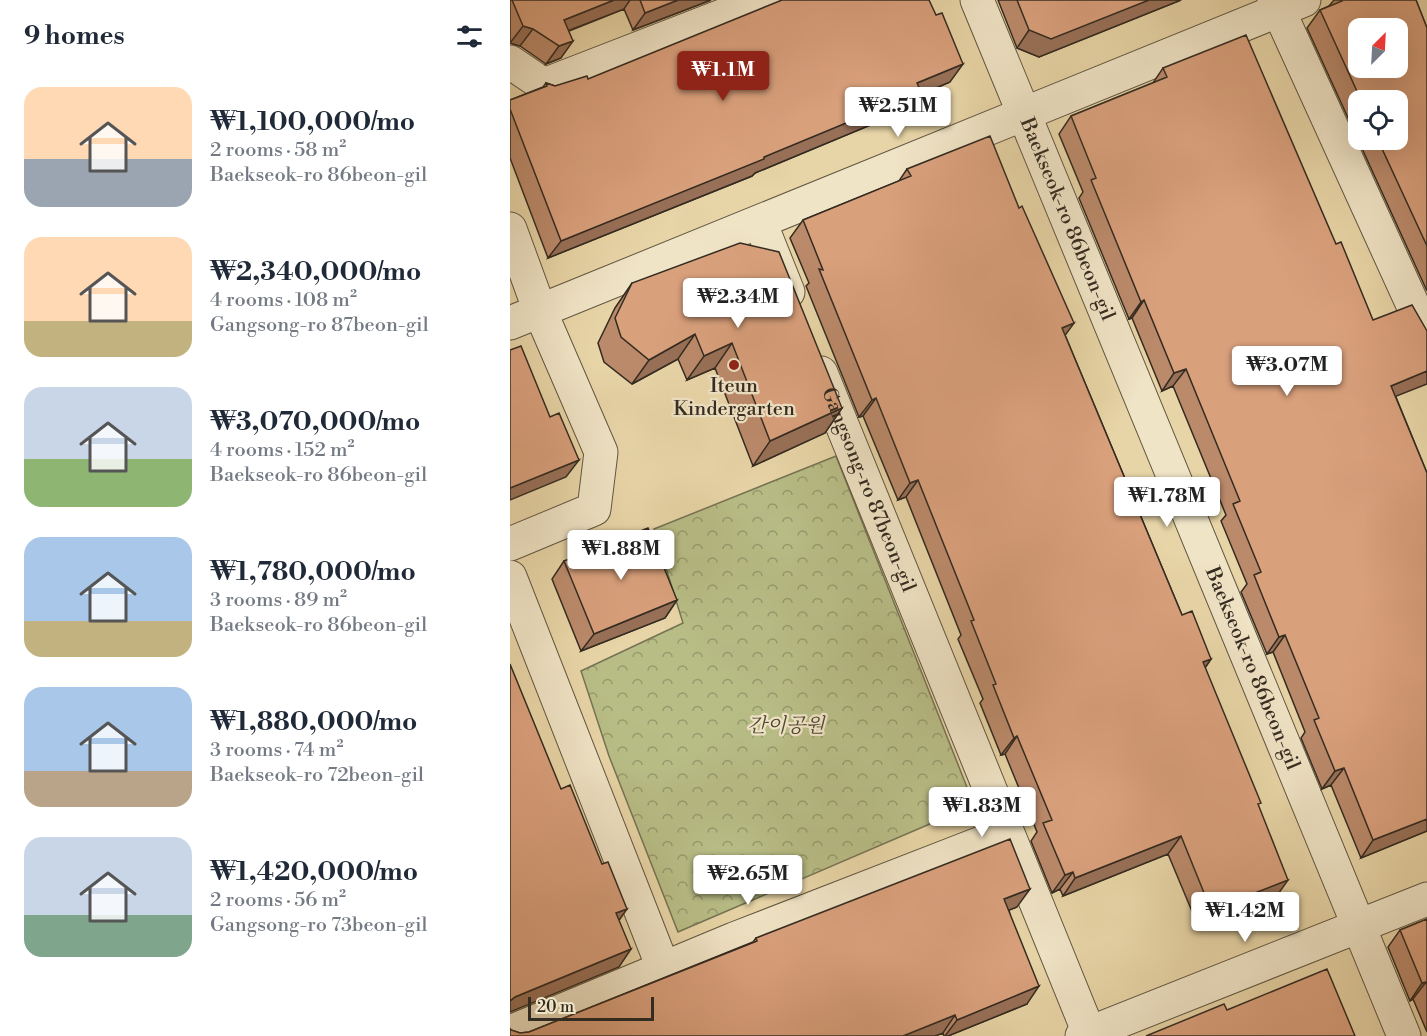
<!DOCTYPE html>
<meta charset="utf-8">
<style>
:root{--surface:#fff;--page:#f2f2f3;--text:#1f2937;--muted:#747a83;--accent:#8f2418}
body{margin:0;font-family:"Libre Bodoni","Noto Serif KR",serif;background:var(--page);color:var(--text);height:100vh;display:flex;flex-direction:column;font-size:22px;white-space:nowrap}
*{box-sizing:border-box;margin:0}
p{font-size:20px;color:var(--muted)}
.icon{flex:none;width:33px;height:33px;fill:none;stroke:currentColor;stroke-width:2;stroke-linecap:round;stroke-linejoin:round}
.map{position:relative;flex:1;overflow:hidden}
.drawer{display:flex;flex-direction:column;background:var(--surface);width:510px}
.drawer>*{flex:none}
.needle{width:39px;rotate:24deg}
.fabs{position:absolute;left:838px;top:18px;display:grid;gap:12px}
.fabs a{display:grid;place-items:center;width:60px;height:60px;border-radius:12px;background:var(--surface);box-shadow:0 6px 24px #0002;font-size:30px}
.scale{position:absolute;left:18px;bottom:15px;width:126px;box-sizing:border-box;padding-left:6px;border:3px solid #342b21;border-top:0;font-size:16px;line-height:21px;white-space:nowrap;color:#342b21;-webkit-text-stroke:4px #f0e4c6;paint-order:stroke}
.price{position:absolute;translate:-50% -51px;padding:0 14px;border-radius:6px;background:#fff;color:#222;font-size:20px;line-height:39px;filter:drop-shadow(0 2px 3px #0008)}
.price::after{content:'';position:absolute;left:50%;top:36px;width:18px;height:14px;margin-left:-9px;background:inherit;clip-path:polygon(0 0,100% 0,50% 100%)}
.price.selected{background:var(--accent);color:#fff}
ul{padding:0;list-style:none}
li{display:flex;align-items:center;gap:18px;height:150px;padding:0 24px}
li span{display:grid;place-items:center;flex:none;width:168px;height:120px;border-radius:18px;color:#555}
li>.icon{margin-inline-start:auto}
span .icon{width:72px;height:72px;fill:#fffc;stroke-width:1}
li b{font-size:26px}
h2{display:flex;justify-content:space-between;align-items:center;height:72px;padding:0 24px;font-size:26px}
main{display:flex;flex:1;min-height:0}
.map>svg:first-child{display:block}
</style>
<main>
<section class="drawer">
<h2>9 homes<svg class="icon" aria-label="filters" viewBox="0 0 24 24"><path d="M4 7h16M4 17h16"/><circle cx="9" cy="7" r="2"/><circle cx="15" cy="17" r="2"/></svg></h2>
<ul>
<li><span style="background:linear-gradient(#ffd9b3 60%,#9aa5b1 0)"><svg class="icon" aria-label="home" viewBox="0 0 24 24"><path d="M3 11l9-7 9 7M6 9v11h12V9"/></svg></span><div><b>₩1,100,000/mo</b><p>2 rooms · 58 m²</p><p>Baekseok-ro 86beon-gil</p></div></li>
<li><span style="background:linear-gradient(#ffd9b3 70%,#c2b280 0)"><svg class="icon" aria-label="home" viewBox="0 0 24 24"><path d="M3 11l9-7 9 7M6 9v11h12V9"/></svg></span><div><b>₩2,340,000/mo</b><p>4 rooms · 108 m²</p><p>Gangsong-ro 87beon-gil</p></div></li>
<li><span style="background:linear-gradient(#c9d6e8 60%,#8fb573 0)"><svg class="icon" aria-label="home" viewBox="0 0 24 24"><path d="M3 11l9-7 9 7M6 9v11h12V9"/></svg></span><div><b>₩3,070,000/mo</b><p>4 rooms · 152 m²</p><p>Baekseok-ro 86beon-gil</p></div></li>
<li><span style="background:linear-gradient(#a9c7e8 70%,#c2b280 0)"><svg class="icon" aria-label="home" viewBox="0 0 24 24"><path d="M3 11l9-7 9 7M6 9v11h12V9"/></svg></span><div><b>₩1,780,000/mo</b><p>3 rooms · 89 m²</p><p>Baekseok-ro 86beon-gil</p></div></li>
<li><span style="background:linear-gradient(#a9c7e8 70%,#b9a48a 0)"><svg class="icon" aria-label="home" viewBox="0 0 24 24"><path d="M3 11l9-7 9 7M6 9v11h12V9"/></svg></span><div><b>₩1,880,000/mo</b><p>3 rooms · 74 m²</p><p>Baekseok-ro 72beon-gil</p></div></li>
<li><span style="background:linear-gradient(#c9d6e8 65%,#7fa58c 0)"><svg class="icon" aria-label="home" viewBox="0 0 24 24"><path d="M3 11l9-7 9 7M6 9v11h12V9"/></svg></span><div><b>₩1,420,000/mo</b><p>2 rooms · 56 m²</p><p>Gangsong-ro 73beon-gil</p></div></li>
</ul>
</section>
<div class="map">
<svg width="917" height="1036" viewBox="0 0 917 1036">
<defs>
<pattern id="park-crowns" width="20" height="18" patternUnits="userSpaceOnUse" patternTransform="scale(1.5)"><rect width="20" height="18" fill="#b8bd86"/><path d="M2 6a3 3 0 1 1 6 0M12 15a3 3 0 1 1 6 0" fill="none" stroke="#969a6d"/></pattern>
</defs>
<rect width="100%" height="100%" fill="#e8d5a7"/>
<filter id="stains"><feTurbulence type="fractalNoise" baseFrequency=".00333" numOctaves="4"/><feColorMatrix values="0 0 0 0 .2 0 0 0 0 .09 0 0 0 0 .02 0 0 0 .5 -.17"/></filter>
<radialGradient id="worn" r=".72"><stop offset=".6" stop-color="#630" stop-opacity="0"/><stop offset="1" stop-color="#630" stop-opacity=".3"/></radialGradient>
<path fill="url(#park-crowns)" stroke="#767454" stroke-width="1.5" d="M326,456L464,805L168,932L99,756L71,671L173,623L144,529Z"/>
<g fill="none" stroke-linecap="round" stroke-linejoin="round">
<g stroke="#615642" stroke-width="35">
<g id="minor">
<path id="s1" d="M467,0L894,1036"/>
<path d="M764,0L917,336"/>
<path d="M0,62L34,85L253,0"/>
<path d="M250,222L278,292"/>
<path d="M0,229L30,311L91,452L84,509L0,544"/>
<path d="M0,323L794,0"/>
<path id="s2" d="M311,373L579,1033"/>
<path d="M0,577L154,970"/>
<path d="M0,1032L224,939L497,833"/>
<path d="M572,1036L917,899"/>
</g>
</g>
<use href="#minor" stroke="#f0e4c6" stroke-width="33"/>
</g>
<path fill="#bb8a6b" stroke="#342b21" stroke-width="1.5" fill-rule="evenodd" d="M0,0H201L123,30L114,9L59,31L51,58L36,64L10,46L0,43Z
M488,0H671L529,57L507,48Z
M824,0H906L917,28V291L797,28L810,10L819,6ZM849,100H888V140H849Z
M653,68L886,397L917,473V831L851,858L821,785L812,789L791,738L795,732L763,652L757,654L731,592L737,584L711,521L716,515L663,386L652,391L622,318L619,319L569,198L573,192L549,134L561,116L643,83Z
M78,79L440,82L409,95L399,109L245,173L242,176L38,258L0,158V100L33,87L36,83L45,86Z
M397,169L555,335L672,615L701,659L695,668L748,806L766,897L689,928L658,854L553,896L550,889L542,893L521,841L527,832L495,754L491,755L470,703L473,699L448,639L451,635L396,497L388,500L353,416L349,417L296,286L299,283L280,238L293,220L389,181Z
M122,283L332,408L315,433L243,466L205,368L177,380L168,359L122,384L94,362L88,343L105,308Z
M54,561L167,600L155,618L71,651L42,579Z
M507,907L499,910L517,1004L438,1036H434L433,1033L425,1036H0L1,1030L10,1033L19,1032L243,942L246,938Z
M917,919V1032L903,999L900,1001L878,947L890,930Z"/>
<path fill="#987057" stroke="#342b21" stroke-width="1.5" d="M104,0H120L114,9L42,37L54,20Z
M168,0H201L123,30L135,13Z
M639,0H671L529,57L507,48L519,30Z
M13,26L23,29L10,46L0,43Z
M63,41L51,58L36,64L49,46Z
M453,64L440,82L409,95L399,109L245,173L242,176L38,258L51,241L254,157L407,83Z
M634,300L622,318L619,319L631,302Z
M564,323L551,341L552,328Z
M185,334L168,359L122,384L139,360Z
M222,343L205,368L177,380L194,356Z
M676,369L663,386L652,391L664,373Z
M917,371V384L869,403L881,386Z
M366,398L353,416L349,417L362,400Z
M332,408L315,433L243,466L260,441Z
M69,460L56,477L0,500V488Z
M408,480L396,497L388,500L400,483Z
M167,600L155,618L71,651L84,634Z
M775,635L763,652L757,654L769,637Z
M701,659L689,676L693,662Z
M507,736L495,754L491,755L504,738Z
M834,768L821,785L812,789L825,771Z
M917,819V831L851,858L863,840Z
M671,836L658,854L553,896L565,878Z
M563,872L550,889L542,893L555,875Z
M778,880L766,897L689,928L701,910Z
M520,889L507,907L482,917L494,899Z
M117,909L105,926L106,913Z
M121,949L109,967L0,1012V1001L5,997Z
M916,982L903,999L900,1001L912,983Z
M529,986L517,1004L438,1036H435L447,1020Z
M445,1015L433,1033L425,1036H393Z"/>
<path fill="#d9a07c" stroke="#342b21" stroke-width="1.5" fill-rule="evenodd" d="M2,0H104L54,20L63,41L49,46L23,29L13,26Z
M130,0H168L135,13Z
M272,0H419L426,15L432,13L453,64L407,83L411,92L254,157V159L51,241L0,109V100L37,86L36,83L45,86L77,76L78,79Z
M507,0H639L541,39L519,30Z
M831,0H906L917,28V246L868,140H888V100H851L810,10L832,1ZM849,28H888V68H849Z
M736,35L826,244L831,242L863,320L902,305L917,331V371L881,386L917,473V819L863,840L834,768L825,771L804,720L809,718L775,635L769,637L744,575L751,572L723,504L730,501L676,369L664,373L634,300L631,302L581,180L586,178L561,116L657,77L653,68Z
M480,136L509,208L512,206L564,323L552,328L672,615L682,611L701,659L693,662L751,803L748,804L778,880L701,910L671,836L565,878L563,872L555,875L533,823L542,820L507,736L504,738L483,685L486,684L461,621L464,620L408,480L400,483L366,398L362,400L309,269L313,270L293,220L401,176L397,169Z
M230,243L269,252L332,408L260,441L222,343L194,356L185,334L139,360L111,337L105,318L122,283Z
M11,346L40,417L49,413L69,460L0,488V350Z
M138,528L167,600L84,634L54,561Z
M0,664L51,789L60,785L92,864L98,862L117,909L106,913L121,949L5,997L0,1001Z
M500,839L520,889L494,899L529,986L447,1020L445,1015L393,1036H0V1028L1,1030L10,1033L19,1032L247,941L246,938Z
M917,919V985L916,982L912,983L890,930Z
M817,969L845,1036H636L714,1004L717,1010Z"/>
<circle fill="#8f2418" stroke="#f0e4c6" stroke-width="2" cx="224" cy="365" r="6"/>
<g text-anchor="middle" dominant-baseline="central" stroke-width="4.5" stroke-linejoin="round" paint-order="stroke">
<g font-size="20" fill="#342b21" stroke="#f0e4c6">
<text stroke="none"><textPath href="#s1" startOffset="237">Baekseok-ro 86beon-gil</textPath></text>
<text stroke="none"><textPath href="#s2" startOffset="126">Gangsong-ro 87beon-gil</textPath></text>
<text stroke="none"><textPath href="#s1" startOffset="723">Baekseok-ro 86beon-gil</textPath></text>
</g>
<g font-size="20" fill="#342b21" stroke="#f0e4c6">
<text x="224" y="386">Iteun<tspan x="224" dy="23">Kindergarten</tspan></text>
</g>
<g font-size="20" font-style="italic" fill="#4e4835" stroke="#f0e4c6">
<text x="276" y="726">간이공원</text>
</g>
</g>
<rect width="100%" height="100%" filter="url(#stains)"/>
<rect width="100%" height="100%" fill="url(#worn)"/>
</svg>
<div class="fabs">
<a><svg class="needle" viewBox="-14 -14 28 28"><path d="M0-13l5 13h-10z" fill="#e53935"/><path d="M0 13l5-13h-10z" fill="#747a83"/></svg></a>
<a><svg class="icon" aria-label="locate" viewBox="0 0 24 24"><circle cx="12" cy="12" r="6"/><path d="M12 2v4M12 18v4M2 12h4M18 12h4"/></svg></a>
</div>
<div class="scale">20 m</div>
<b class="price selected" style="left:213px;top:102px">₩1.1M</b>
<b class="price" style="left:388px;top:138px">₩2.51M</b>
<b class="price" style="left:228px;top:329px">₩2.34M</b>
<b class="price" style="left:777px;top:397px">₩3.07M</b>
<b class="price" style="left:657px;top:528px">₩1.78M</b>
<b class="price" style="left:111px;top:581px">₩1.88M</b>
<b class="price" style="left:472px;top:838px">₩1.83M</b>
<b class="price" style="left:238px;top:906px">₩2.65M</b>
<b class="price" style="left:735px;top:943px">₩1.42M</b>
</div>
</main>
